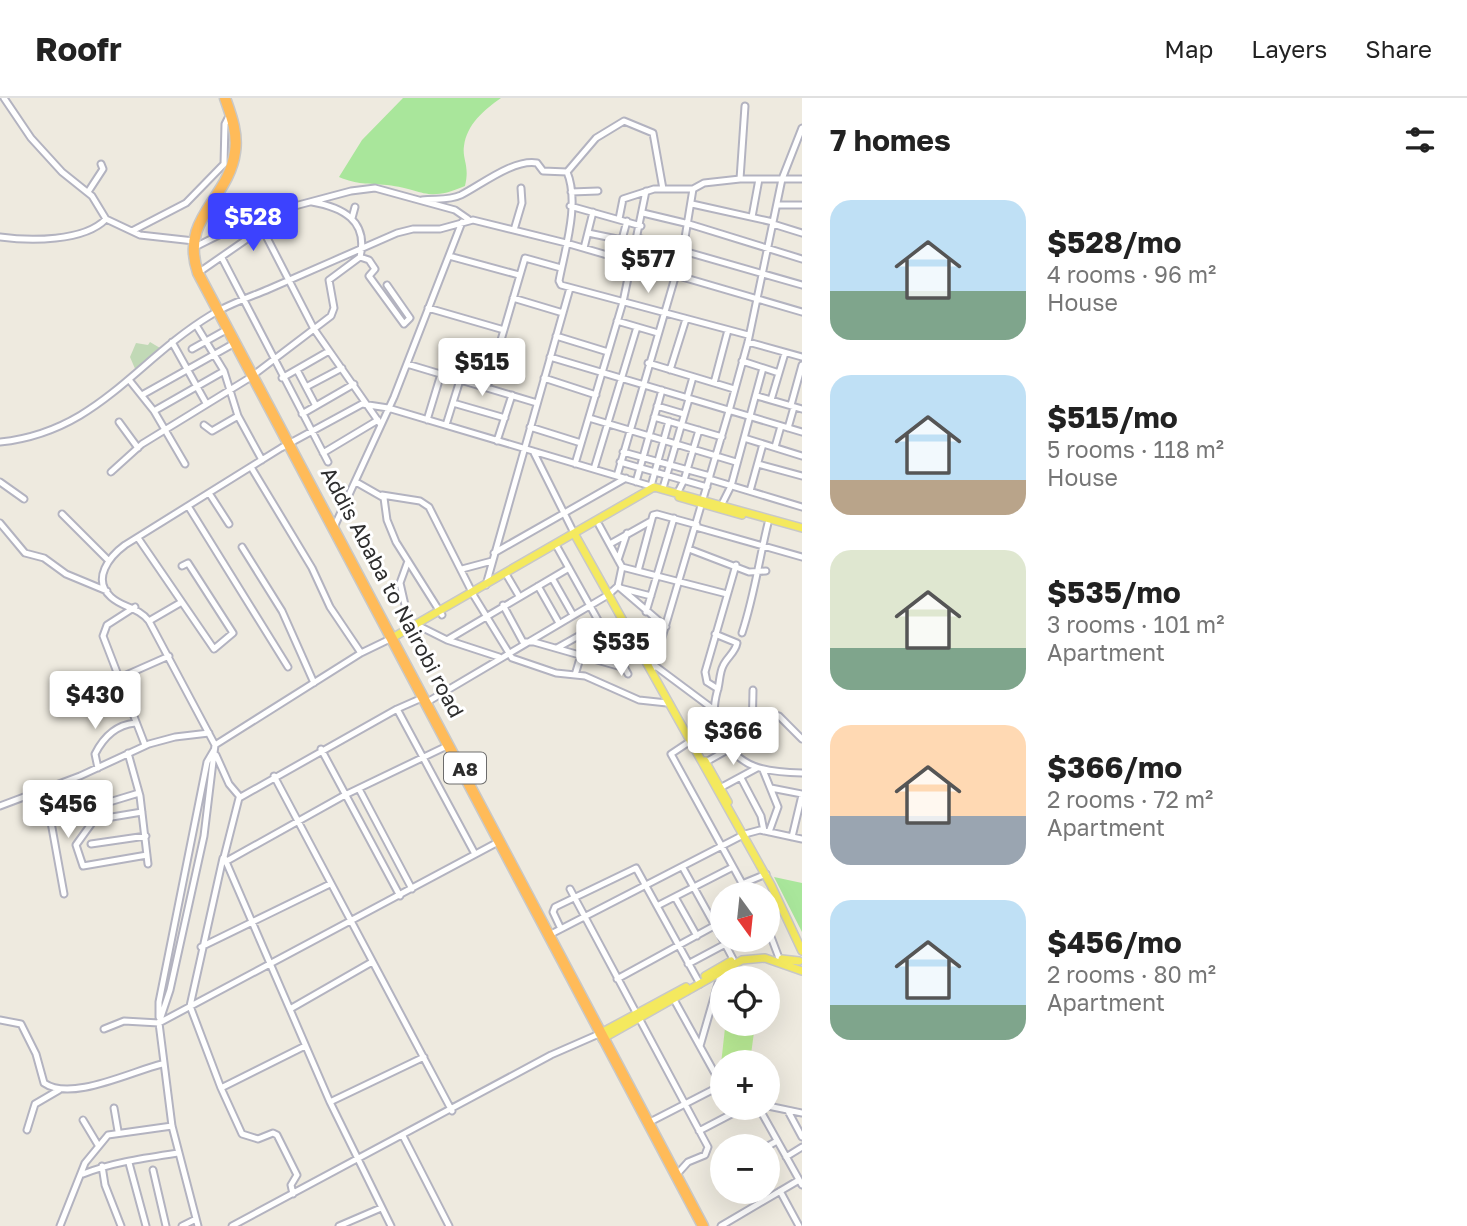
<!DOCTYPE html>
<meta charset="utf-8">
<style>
:root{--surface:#fff;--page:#f6f6f6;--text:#222;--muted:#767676;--line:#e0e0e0;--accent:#3c42fe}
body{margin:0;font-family:"Golos Text",sans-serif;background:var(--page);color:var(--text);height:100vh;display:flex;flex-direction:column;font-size:26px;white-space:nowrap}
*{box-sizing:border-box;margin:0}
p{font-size:23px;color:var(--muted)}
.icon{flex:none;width:38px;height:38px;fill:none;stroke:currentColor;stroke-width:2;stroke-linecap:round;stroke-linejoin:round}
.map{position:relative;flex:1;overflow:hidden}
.side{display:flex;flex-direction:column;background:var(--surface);width:665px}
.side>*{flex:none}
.needle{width:46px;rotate:165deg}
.fabs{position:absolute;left:710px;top:784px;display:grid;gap:14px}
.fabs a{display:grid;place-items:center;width:70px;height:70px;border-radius:50%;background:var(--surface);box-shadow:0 7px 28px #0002;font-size:35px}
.price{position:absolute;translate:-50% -60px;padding:0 16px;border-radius:7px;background:#fff;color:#222;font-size:23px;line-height:46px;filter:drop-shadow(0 2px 4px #0008)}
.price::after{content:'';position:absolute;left:50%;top:42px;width:21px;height:16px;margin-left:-10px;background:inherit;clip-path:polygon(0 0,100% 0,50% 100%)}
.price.active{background:var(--accent);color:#fff}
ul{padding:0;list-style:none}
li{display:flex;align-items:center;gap:21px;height:175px;padding:0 28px}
li span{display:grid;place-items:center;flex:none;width:196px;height:140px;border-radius:21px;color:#555}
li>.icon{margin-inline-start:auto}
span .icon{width:84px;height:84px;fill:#fffc;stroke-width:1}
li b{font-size:30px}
h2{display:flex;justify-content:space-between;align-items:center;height:84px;padding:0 28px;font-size:30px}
header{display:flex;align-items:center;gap:42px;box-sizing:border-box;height:98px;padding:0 35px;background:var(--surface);border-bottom:2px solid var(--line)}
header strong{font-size:33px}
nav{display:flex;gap:38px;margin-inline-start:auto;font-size:24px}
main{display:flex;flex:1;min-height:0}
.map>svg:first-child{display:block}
</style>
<header>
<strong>Roofr</strong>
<nav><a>Map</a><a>Layers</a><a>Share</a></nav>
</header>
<main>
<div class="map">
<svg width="802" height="1128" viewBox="0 0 802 1128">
<rect width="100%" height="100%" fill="#eeeadf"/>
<path fill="#a9e69b" d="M403,0H501C484,12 467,26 464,48C462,62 470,67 465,88C426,105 423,91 387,87C367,85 358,87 339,79L362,42Z
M774,779L802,785V834Z"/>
<path fill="#c1d9b6" d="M150,244L160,250L136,273L130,259L136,245L148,247Z"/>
<path fill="#bbed96" d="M725,930L754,934L750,964H723V975H720Z"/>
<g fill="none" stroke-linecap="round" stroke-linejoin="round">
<g stroke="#b3b3c0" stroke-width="9">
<path id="minor" d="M4,0L31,40L62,74L92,98L106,121
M567,74C580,105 565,151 559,183L561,187L748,237
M740,81L745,8
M88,94L103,71L101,66
M571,94L598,93
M422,102C435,100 448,103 461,97C481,87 513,61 537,65L543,73L567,74L596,40L624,23L653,35L663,91
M692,106L773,124
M777,107H802
M570,108L641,128
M276,113L351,93L375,90L455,112L468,121
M643,115L689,126L802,161
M752,119L759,81
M352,120L355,109
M619,121L623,101L654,91H693L704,85L740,81H802
M773,126L802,135
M263,132L314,231L381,327
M514,132L522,105L521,90
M132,133L186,105L224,66L225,26L230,16
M588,135L622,142
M0,139C29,143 84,144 106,121L140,137L194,143
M638,140L802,187
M195,149L265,114L276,113L280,118L198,175
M584,150L593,114
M449,158L519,177
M360,159L369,162L375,171L369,178L404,226L410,220L387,187
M222,160L328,364
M617,160L627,123
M513,200L563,215
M428,210L504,232
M617,223L658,235
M196,227L224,273L238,318L262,362
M556,238L608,254
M172,244L206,305
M748,244L802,259
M192,251L226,232
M550,259L802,334
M742,263L779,275
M648,265L734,291
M407,266L537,305
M297,272L316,308
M670,272L686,221
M282,280L329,253
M544,280L596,297
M130,283L154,313L185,366
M714,285L728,232
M306,289L342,270
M487,290L525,160L561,170
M142,297L233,246
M757,298L802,311
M687,300L693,279
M771,302L785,255
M453,305L505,320
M791,307L802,267
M657,308L684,316
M154,313L224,273
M302,316L354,286
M654,319L722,339
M589,320L736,364
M427,322L441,276
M119,324L138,350
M204,327L212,333L238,318
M446,327L460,282
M530,329L581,345
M788,330L794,309
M744,340L802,358
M497,343L512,297
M0,344C97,334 135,263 211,217C229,206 250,199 269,191C312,172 354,154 397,135L413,131H440L473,122L566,145L802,214
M775,349L781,328
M533,353L575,437
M623,354L710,378
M323,355L378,322
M620,364L707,389
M575,366L623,204L646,93
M758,366L802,378
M251,369L312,470L330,509L361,555
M594,371L637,229
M111,374L142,346L251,279L331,218L334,210L329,182L360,159C369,122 341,109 312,104
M617,378L683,152L693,91
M709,381L802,409
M0,384L24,401
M356,384L384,400L387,422L396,444L442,517
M636,384L662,292
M651,388L669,323
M663,390L689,301
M750,393L763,346
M678,394L684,382L699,332
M209,395L229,426
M382,397L420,403L429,409L474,498L512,560L556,575L585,578L639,602L667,605
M722,406L731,388L763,270
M188,408L288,569
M62,416L108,462
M0,425L25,455L44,460L66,476L107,493
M335,427L394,299L462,124
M599,427L622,469
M696,429L802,459
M138,440L214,551L233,535L188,465L182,468
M610,446L651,423
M556,447L628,576
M242,449L282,513L314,585
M689,451L749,474L766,473
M494,455L626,380
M618,462L627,435
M408,463L400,485L410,529
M462,471L492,463
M638,473L653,417L657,416L697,427
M506,476L519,498
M552,480L573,517
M486,487L570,190
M538,488L559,525
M618,488L666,529
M620,490L651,498
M503,507L523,544H534L625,570
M135,509L107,527L103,538L145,647
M646,514L674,420
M149,523L180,505
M421,529L447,542L499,559
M742,535C754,499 759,462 768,425
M715,536L737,545C735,555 727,559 723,568C719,576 720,586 717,594C713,610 713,621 721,636C738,671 766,674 802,675
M636,539L659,524
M392,540L361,555L215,647L149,523C138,509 123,510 111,499C91,481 110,458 125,447L281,350L362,306L388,310L654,389
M447,542L569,470
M610,543L631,530
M557,550L600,526
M654,567L713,611
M653,570L729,313L748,244L782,81L802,30
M575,577L581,557
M117,581L169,558
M718,591L707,584L705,574L736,467
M397,611L475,756
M689,644L671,656L748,796
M725,645L752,639L753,592
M321,651L400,798
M699,653L717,629L766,616L779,618L802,641
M128,655L140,698L148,766
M216,657L229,686L240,699
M706,664L729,651
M98,670L95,656C104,638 116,627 135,625
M763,672L778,709L769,734
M274,678L452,1013
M741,680L761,718L764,733
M720,690L757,670
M771,690L802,696
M45,691L64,796
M359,691L412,791
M0,708L80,678L149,646L175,639L209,635
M142,714L94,722L76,747L83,768L147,757
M50,722L139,695
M792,739L802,697
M91,746L146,738
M223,760L190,908L221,990L305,948
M225,764L345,697L449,647
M683,770L723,842
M742,786L766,776
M570,791L708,1049L705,1057L688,1064L679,1074
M675,799L697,838
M657,808L733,769
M561,831L553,814L555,809L636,770L700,886
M768,831L779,860
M553,835L745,736L760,732L802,741
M724,844L733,861
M201,849L330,786
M688,866L733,842
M617,881L723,823
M672,898L723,990
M290,911L372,864
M159,919V904L207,664L214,652
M0,922L21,926L36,956L44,985C71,1004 132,973 162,966
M104,931L124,923L159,925L500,743
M700,948L721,875
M221,990L242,1036L258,1041L273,1035L277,1037L297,1077L291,1087L293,1096
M330,1004L424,959
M768,1008L802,1015
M114,1010L118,1033
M759,1010L802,1087
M788,1013L802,1039
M83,1022L98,1047
M648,1025L720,988
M27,1032L35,1006L59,992
M699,1033L743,1010
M403,1038L449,1128
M768,1048L777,1043
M786,1059L802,1049
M129,1065L146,1128
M102,1068L105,1087L121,1128
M153,1072L166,1128
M83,1076C114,1064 145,1060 178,1055
M780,1093L799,1128
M60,1128L85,1065L108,1037L172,1028
M182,1128L196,1121
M198,1128L172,1028L159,925L170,892L204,738L215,647
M232,1128L551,957L599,936
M339,1128L381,1110
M391,1128L330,1004L224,759L239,700L397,611L422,600L429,603L608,497L618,488L622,469L727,496
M721,1128L799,1082"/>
</g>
<g stroke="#c8c8c8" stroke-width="10">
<path id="major" d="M679,399L742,417
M575,437L771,787L802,853
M392,540L654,389L802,430
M705,663L728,704
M782,861L799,863
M705,878L731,863
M599,936L686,889
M602,941L742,862L765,860L802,873"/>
</g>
<g stroke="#c8c8c8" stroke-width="13">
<path id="highway" d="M225,0C231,17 238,35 235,54C229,101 179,120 198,175L703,1128"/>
</g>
<use href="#minor" stroke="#fff" stroke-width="5"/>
<use href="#major" stroke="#f4e95e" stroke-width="7"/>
<use href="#highway" stroke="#ffbb59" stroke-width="10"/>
</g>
<g text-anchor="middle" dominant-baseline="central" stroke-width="6" stroke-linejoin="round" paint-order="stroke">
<rect fill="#fff" stroke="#6c6c6c" stroke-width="2" x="444" y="654.5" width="42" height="31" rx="5"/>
<g font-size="19" font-weight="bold" fill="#2d2d2d">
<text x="465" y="670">A8</text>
</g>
<g font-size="21" fill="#2d2d2d" stroke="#fff">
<text transform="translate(393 494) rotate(62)">Addis Ababa to Nairobi road</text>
</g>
</g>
</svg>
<div class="fabs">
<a><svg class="needle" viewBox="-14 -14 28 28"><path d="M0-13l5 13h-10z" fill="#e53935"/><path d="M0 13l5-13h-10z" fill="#767676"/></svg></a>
<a><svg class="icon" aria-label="locate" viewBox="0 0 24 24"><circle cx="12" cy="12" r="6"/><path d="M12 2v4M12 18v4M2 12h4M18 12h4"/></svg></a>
<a>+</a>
<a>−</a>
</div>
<b class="price active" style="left:253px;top:155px">$528</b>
<b class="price" style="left:648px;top:197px">$577</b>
<b class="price" style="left:482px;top:300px">$515</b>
<b class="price" style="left:621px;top:580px">$535</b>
<b class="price" style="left:95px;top:633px">$430</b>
<b class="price" style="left:733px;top:669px">$366</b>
<b class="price" style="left:68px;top:742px">$456</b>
</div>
<section class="side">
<h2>7 homes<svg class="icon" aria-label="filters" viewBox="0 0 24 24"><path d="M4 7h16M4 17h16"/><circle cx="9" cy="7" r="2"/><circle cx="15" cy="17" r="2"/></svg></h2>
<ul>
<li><span style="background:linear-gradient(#bfe0f5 65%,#7fa58c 0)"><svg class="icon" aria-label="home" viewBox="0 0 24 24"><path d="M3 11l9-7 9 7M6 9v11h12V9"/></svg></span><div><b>$528/mo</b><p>4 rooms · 96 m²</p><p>House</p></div></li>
<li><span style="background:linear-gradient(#bfe0f5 75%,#b9a48a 0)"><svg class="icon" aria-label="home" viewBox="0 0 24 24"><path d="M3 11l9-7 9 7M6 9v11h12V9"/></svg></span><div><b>$515/mo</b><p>5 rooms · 118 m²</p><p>House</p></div></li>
<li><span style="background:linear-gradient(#dfe7d0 70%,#7fa58c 0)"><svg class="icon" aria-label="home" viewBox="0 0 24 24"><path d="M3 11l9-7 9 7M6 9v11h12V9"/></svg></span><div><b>$535/mo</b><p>3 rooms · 101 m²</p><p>Apartment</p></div></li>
<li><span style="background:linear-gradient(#ffd9b3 65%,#9aa5b1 0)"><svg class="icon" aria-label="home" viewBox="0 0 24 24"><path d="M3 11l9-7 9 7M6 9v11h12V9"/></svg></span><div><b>$366/mo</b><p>2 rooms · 72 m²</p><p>Apartment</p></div></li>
<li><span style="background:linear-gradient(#bfe0f5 75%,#7fa58c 0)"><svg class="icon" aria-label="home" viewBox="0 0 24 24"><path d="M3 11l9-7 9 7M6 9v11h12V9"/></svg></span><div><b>$456/mo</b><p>2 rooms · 80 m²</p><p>Apartment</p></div></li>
</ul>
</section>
</main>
